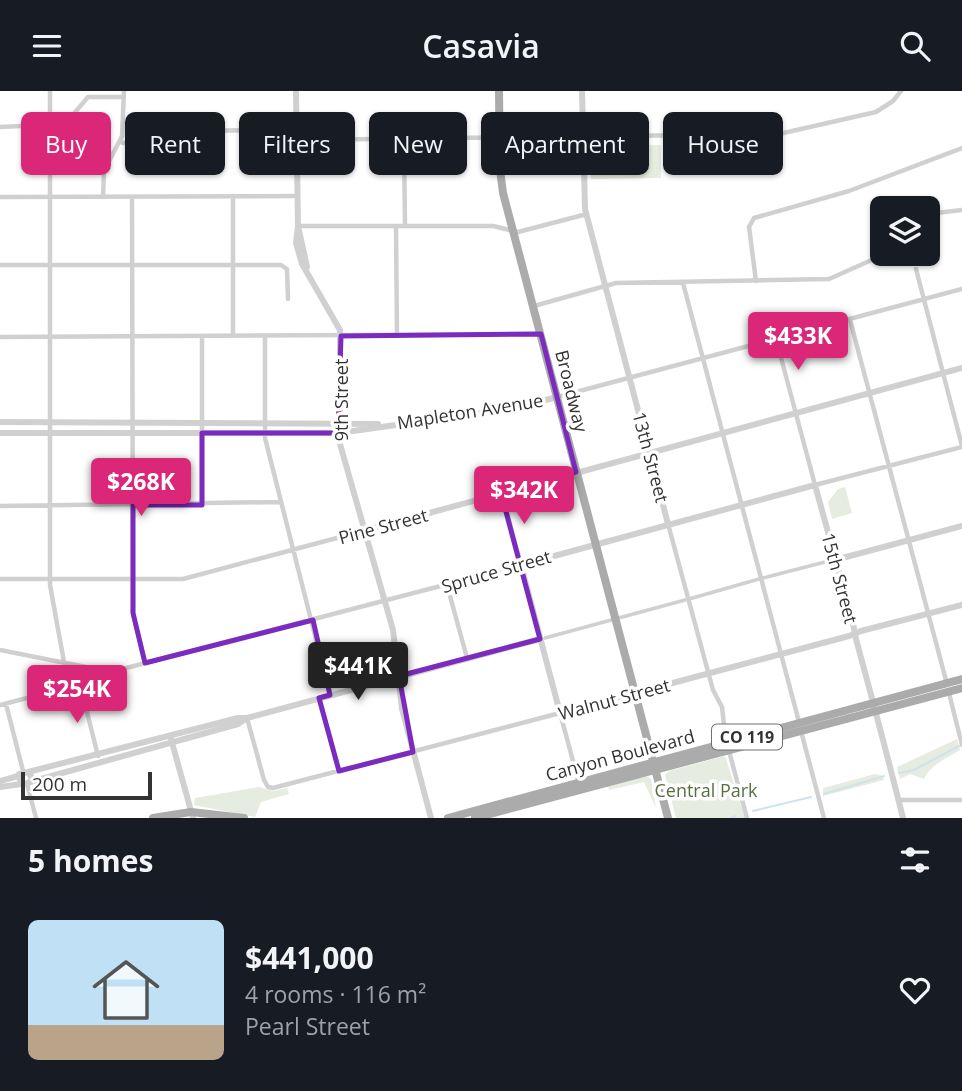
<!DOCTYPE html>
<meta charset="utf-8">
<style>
:root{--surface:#171b24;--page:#242831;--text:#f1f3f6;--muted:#9ea1a6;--line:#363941;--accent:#db2777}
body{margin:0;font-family:"Open Sans",sans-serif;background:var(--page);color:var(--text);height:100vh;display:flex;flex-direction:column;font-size:26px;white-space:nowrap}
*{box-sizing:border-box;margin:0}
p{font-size:23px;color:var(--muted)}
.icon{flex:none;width:38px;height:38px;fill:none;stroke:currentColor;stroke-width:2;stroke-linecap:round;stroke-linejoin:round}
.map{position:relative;height:727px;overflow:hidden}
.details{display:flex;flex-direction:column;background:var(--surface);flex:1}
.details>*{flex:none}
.hud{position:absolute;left:21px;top:21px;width:920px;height:63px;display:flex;gap:14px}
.controls{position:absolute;left:870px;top:105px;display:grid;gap:14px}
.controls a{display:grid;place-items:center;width:70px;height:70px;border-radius:10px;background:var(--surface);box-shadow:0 2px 5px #0004;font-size:35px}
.scale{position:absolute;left:21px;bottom:18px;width:131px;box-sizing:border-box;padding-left:7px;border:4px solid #333;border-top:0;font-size:19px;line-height:24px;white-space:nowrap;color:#333;-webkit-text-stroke:5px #fff;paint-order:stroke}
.price{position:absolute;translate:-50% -60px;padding:0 16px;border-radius:7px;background:var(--accent);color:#fff;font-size:23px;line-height:46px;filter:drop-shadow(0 2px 4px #0008)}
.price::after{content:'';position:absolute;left:50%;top:42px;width:21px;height:16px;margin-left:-10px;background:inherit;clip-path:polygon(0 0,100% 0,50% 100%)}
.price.current{background:#222;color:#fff}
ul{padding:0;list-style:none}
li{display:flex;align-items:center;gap:21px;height:175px;padding:0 28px}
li+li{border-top:2px solid var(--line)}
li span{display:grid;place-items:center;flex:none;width:196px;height:140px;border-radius:10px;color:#555}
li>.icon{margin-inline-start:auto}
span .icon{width:84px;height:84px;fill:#fffc;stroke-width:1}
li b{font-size:30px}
h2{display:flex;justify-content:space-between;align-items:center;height:84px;padding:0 28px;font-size:30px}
.tag{padding:0 24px;border-radius:10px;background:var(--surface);box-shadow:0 2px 5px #0004;font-size:24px;line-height:63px}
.tag.current{background:var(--accent);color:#fff}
header{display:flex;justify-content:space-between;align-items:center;height:91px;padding:0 28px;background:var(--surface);font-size:32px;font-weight:600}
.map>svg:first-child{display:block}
</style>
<header><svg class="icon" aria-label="menu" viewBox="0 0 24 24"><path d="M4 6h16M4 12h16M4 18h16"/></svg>Casavia<svg class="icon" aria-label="search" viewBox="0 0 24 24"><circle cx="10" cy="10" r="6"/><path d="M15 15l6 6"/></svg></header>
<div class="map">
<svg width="962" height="727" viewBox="0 0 962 727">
<rect width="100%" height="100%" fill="#fff"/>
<path fill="#e6ecdf" d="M661,54V87L591,88L590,55Z
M845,396L852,422L832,428L828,411L838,398Z
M80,578L103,582L94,593L85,596L75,591L63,594L59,582Z
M957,648L960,659C946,668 931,673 924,688L910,683L900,688L897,676Z
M725,665L745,727H676L665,684L669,680Z
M875,683L883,685L884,689L823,705V697Z
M646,685L651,688L656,717L644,691L609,699L608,694Z
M259,696L273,700L287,697L289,703L261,711L255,726L194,714L195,707Z"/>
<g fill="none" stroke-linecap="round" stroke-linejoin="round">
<path stroke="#cfe2ee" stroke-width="2" d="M899,682L914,679L959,655
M824,703L884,685
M753,720L811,706
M731,727L736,725"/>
<path stroke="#d0d0d0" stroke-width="3.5" d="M763,487L829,470
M689,508L759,488
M545,547L685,509"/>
<path stroke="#d0d0d0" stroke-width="4.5" d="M50,0V494L64,571
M0,36L65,33L88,6H124
M404,48L405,135
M297,49L779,43L876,21L893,10L901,0
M120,51L133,54L165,40L296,39
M233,105V245
M0,106L297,105
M103,106L104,80L122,45L124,0
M132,106L133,522L145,572
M928,123L962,119
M299,135H493L518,141L587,123
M396,135L397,245
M0,174H281L287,178L288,208
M916,178L962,355
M756,190L749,136L754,127L849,100L962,57
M683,192L799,631
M534,215L616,192L829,188L874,168
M850,229L947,593
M202,245V414
M265,245V347L330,604
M0,246L541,243
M776,248L815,394L962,356
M557,306L962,198
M0,415L281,411
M668,433L713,599L722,616L726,652
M0,488H183L363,440
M447,494L467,567
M0,559L111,581L521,474L502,403
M949,602L962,654
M319,607L339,680
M6,613L23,680
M0,614L80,593L98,665
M247,627L264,689L268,696L273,697L560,622L579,692
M801,640L824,727
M729,660L747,727
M27,693L36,727
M899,709H962"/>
<path stroke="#d0d0d0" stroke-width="6" d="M296,0L298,135L307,176
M582,0L585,118L668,433
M298,135L296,152L302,173L340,239V353L393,539L402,618L431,727
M0,331L378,333
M0,342H339L516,317L557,306
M363,440L962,277
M835,469L962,435
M171,648L193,727
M28,681L238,627H247
M0,690L18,685
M30,691L238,633L247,627L540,548
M0,696L29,692L32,687L28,681L19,683L20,691
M903,727C888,667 872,607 856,548C855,541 853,534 852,528L815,394L521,474L560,622L849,545L861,540L962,514"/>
<path stroke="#ababab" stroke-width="8" d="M499,0L500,79L503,102L668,727
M153,727L191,721L244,727
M448,727L962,588
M475,727L962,597"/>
</g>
<path fill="none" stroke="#7b2cbf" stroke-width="5" stroke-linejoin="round" d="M541,243L576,381L501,402L540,548L399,585L413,661L339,680L319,607L330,604L313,529L145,572L133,522V414H202V342H338L341,245Z"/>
<g text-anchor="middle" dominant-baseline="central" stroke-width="7" stroke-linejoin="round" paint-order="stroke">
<rect fill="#fff" stroke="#707070" stroke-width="2" x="712" y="633.5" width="70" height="25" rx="5"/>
<g font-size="16" font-weight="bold" fill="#333">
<text x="747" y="646">CO 119</text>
</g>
<g font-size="18" fill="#333" stroke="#fff">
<text transform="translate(572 300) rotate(76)">Broadway</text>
<text transform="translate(341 309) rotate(-90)">9th Street</text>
<text transform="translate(470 320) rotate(-9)">Mapleton Avenue</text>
<text transform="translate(651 366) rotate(75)">13th Street</text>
<text transform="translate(383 435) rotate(-15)">Pine Street</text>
<text transform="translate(496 480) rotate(-16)">Spruce Street</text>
<text transform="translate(840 487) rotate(75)">15th Street</text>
<text transform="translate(614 608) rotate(-15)">Walnut Street</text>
<text transform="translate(620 664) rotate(-15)">Canyon Boulevard</text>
</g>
<g font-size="18" fill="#56703f" stroke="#fff">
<text x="706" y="699">Central Park</text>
</g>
</g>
</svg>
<div class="controls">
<a><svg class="icon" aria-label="layers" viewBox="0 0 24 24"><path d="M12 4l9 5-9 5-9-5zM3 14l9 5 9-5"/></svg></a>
</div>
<div class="scale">200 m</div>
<b class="price" style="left:798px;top:281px">$433K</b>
<b class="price" style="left:141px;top:427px">$268K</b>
<b class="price" style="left:524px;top:435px">$342K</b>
<b class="price current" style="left:358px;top:611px">$441K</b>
<b class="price" style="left:77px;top:634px">$254K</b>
<div class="hud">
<a class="tag current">Buy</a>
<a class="tag">Rent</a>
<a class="tag">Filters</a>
<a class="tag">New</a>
<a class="tag">Apartment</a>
<a class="tag">House</a>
</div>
</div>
<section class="details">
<h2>5 homes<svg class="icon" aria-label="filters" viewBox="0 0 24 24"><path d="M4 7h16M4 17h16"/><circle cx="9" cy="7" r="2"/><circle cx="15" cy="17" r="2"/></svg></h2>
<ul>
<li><span style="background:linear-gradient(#bfe0f5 75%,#b9a48a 0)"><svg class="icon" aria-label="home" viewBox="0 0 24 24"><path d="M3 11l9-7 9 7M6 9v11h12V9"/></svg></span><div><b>$441,000</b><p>4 rooms · 116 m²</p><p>Pearl Street</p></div><svg class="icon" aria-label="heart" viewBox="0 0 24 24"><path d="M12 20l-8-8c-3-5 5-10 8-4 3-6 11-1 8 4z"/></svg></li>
</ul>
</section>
